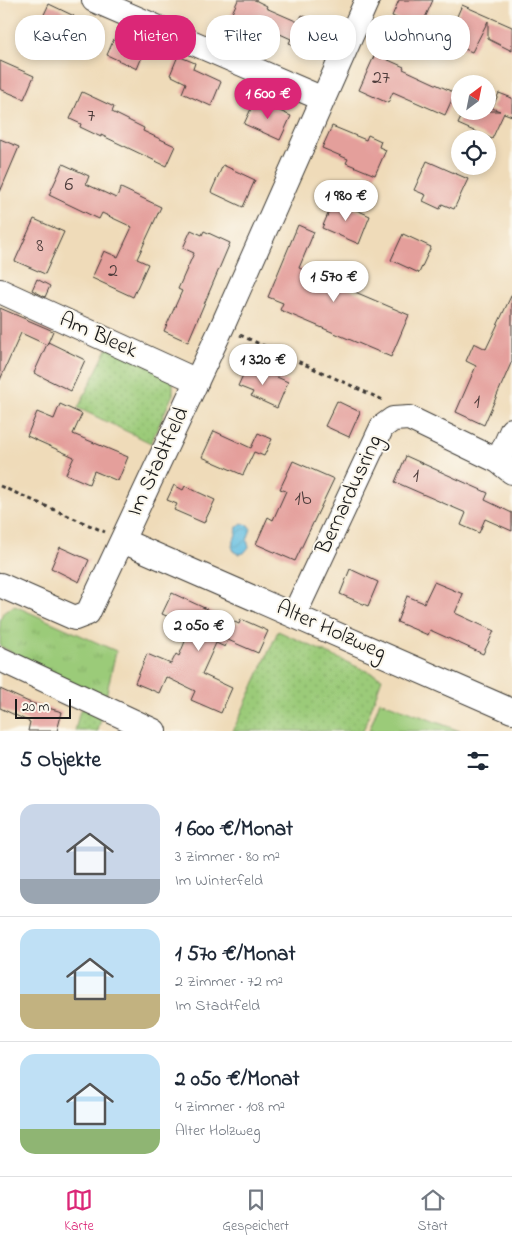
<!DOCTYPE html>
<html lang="de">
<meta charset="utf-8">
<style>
:root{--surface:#fff;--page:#f6f6f7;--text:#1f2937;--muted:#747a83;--line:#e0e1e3;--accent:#db2777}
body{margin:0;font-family:"Indie Flower",sans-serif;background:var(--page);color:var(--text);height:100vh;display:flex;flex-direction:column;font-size:19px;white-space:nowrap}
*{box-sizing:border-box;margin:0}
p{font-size:16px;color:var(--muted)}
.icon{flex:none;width:28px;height:28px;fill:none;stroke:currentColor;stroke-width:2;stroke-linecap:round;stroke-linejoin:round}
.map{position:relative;height:731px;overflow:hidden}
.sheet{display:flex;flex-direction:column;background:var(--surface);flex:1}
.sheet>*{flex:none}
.hud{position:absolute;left:15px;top:15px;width:482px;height:45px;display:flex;gap:10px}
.needle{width:32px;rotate:32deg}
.buttons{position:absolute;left:451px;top:75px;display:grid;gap:10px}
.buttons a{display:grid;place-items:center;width:45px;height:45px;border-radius:50%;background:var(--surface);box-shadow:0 2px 8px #0003;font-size:25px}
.scale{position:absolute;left:15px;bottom:12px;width:56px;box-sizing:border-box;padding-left:5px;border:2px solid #1c1c1c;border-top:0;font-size:14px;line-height:18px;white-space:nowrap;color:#1c1c1c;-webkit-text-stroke:4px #fbf7ec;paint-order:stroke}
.price{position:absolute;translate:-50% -42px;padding:0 11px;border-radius:18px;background:#fff;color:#222;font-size:16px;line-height:32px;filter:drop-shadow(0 1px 2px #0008)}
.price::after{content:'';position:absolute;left:50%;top:30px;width:15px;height:11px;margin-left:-8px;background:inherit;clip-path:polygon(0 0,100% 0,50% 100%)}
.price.current{background:var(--accent);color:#fff}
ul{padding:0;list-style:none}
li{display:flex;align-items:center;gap:15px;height:125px;padding:0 20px}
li+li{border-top:1px solid var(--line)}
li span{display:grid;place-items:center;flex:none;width:140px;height:100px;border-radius:15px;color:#555}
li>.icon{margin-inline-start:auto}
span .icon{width:60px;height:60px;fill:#fffc;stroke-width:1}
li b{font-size:21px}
h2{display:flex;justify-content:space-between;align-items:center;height:60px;padding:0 20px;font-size:21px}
.chip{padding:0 18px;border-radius:20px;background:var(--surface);box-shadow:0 2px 8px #0003;font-size:18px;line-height:45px}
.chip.current{background:var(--accent);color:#fff}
.tabs{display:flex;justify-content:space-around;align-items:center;height:70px;border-top:1px solid var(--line);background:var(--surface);font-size:14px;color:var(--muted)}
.tabs a{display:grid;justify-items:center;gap:2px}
.tabs .current{color:var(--accent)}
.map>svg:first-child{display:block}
</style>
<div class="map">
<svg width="512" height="731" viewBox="0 0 512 731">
<defs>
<pattern id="grass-dots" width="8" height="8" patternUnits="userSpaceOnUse" patternTransform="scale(1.25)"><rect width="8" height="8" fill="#9bcb79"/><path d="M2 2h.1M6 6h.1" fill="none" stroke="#85ae68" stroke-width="1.8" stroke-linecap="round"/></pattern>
<pattern id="park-tufts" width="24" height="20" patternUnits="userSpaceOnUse" patternTransform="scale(1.25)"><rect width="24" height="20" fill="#9bcb79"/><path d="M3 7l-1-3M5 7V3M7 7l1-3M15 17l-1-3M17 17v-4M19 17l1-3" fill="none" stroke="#85ae68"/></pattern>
<pattern id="water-waves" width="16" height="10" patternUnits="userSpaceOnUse" patternTransform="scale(1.25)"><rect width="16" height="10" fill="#64bee1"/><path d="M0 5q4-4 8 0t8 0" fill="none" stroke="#56a3c0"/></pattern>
</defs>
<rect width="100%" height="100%" fill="#fbf7ec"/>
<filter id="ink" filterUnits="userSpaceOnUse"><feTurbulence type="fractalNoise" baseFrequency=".02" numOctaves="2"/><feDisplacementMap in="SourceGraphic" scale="10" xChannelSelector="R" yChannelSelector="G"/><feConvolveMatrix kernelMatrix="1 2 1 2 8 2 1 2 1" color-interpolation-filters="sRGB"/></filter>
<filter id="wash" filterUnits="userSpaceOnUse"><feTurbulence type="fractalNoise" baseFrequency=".0096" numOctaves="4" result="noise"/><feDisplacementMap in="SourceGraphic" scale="20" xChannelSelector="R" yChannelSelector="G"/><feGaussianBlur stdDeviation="1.12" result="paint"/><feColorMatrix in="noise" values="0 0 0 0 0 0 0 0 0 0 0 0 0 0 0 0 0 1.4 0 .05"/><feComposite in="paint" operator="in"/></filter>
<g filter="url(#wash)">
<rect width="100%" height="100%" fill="#efdbb9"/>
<path fill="url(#grass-dots)" stroke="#5c744a" d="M108,347L173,377V394L151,443L78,408Z
M278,631L382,678L363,731H233Z
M85,708L102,715L98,731H75L80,710Z"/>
<path fill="url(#park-tufts)" stroke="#5c744a" d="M15,606L116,651L105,701L0,646V619L4,611Z"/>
<path fill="#9bcb79" stroke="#5c744a" d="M380,701L460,731H369Z"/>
<path fill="url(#water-waves)" stroke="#406d7e" d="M242,523L248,525L251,529L247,540L249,547L244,553L239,554L234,552L232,546L236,534L237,527Z"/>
<g id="blocks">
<path fill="#e49f9b" d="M238,0H255L267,6L266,8L298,22L302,15L330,29L318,56L289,43L291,39L258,24L251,38L226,26Z
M399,0H433L420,29L392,16Z
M49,4L74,16L64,37L56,33L54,37L37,29Z
M462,5L512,27V51L488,39V21L472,52L446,41Z
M117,32L147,45L137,69L107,55Z
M375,54L404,67L403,69L455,93L445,115L393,92L388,103L359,90Z
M178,56L195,63L193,69L221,82L211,106L182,93L186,83L170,75Z
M0,61L34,76L24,99L0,89Z
M82,92L114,107L112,112L144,128L143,131L175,146L166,166L101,135V137L80,127L81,124L70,119Z
M499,93L512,98V116L504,113L492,139L458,124L464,111H500L492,108Z
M255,100L291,116L280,140L244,124Z
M332,126L366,140L368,135L381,141L379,147L386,150L375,175L346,163L348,159L322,148Z
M0,139L19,147L0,192Z
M427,161L468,179L454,209L442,204L440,209L423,201L426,195L414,190Z
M63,164L89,176L86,184L116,198L121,188L161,207L137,259L148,264L133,297L92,278L104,251L118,257L132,227L102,213L99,219L49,195Z
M223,165L255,180L243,207L211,192Z
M334,200L370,216L359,244L322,228Z
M34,219L64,232L45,274L15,261Z
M298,225L314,232L299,268L409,315L391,357L280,310L283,303L268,297Z
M191,230L202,235L204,231L230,243L188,342L164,331L182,291L178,289L194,253L183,248Z
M403,234L431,247L419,273L391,260Z
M37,279L50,286L45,297L32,290Z
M512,294V361L484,425L456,412L476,366L466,361L474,343L486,349Z
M0,308L53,331L47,345L21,333L0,380Z
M48,342L85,360L71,391L34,373Z
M248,364L288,382L277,408L251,396L253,392L238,386Z
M337,401L360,412L349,437L325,426Z
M60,404L82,414L73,434L128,457L118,481L94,471L89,484L66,474L74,457L27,436L37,412L54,419Z
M214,431L251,448L258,433L272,439L264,456L254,452L243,475L202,457Z
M406,456L488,493L485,500L512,513V531L485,519L479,533L461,525L466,513L395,482Z
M293,461L334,479L295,561L256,544L268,517L273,520L286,491L280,489Z
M174,485L183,490L185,486L215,500L204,523L174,510L177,504L167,500Z
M60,547L89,560L79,582L51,568Z
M350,569L378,582L368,606L340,594Z
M434,582L463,594L455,613L494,631L483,654L430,630L428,635L397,622L407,596L424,603Z
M172,593L239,624L241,619L268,631L258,653L228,640L225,647L216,643L202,674L232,688L221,713L191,700L195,691L166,677L159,693L135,683L147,654L171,664L176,654L179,656L191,627L162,614Z
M0,689L31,703L62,712L57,731H28L30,722L0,708Z"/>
</g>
</g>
<g filter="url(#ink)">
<use href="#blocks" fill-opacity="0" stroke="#3c3934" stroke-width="1"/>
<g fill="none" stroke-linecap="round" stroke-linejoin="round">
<g stroke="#3c3934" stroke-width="26">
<path id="minor" d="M94,0L323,99
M0,291L197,381
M498,461L512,430
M123,541L512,711
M0,585L75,618L88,613L222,327L367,0
M294,615L382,427L393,419L409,418L498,461L512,472
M0,659L154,731"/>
</g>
<path stroke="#3c3934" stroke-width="3" stroke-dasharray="4 4" stroke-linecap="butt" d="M240,335L385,401
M0,486L105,532"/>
<use href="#minor" stroke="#fff" stroke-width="24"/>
</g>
</g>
<g text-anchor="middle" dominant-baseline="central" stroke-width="4" stroke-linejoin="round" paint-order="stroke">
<g font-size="20" fill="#4e3d3c">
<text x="381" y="78">27</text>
<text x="91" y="116">7</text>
<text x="69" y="185">6</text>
<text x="40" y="246">8</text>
<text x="113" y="271">2</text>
<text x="477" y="402">1</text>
<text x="416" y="476">1</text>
<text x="303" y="499">1b</text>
</g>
<g font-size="22" fill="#1c1c1c" stroke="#fbf7ec">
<text transform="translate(98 336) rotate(24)">Am Bleek</text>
<text transform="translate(159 462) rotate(-65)">Im Stadtfeld</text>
<text transform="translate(350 495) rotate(-65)">Bernardusring</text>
<text transform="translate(331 631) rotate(24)">Alter Holzweg</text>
</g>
</g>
</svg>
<div class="buttons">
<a><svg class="needle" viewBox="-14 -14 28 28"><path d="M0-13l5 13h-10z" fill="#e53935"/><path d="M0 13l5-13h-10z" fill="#747a83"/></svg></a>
<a><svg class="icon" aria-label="locate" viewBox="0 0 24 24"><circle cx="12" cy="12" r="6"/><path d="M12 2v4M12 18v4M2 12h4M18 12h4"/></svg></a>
</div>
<div class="scale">20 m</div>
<b class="price current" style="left:268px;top:120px">1 600 €</b>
<b class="price" style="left:346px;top:222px">1 980 €</b>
<b class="price" style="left:334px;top:303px">1 570 €</b>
<b class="price" style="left:263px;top:386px">1 320 €</b>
<b class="price" style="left:199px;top:652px">2 050 €</b>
<div class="hud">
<a class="chip">Kaufen</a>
<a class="chip current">Mieten</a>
<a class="chip">Filter</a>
<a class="chip">Neu</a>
<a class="chip">Wohnung</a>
</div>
</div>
<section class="sheet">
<h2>5 Objekte<svg class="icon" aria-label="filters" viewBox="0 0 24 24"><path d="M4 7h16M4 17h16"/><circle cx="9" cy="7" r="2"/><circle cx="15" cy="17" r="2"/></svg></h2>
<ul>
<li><span style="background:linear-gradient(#c9d6e8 75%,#9aa5b1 0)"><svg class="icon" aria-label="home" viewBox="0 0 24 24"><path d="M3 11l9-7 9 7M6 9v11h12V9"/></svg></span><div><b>1 600 €/Monat</b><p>3 Zimmer · 80 m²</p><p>Im Winterfeld</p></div></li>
<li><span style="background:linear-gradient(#bfe0f5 65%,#c2b280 0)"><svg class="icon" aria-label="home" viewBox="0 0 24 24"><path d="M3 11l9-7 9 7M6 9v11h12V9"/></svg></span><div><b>1 570 €/Monat</b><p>2 Zimmer · 72 m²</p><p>Im Stadtfeld</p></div></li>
<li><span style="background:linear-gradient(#bfe0f5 75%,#8fb573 0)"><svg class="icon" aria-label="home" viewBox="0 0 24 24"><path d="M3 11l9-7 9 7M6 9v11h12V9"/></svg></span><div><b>2 050 €/Monat</b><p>4 Zimmer · 108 m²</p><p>Alter Holzweg</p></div></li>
</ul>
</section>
<nav class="tabs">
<a class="current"><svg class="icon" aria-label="map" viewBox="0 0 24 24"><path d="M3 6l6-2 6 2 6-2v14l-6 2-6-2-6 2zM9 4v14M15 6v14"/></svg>Karte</a>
<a><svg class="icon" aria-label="saved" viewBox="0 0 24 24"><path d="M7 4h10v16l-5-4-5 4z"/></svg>Gespeichert</a>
<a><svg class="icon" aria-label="home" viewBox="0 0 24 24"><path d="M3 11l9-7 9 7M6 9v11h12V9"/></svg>Start</a>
</nav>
